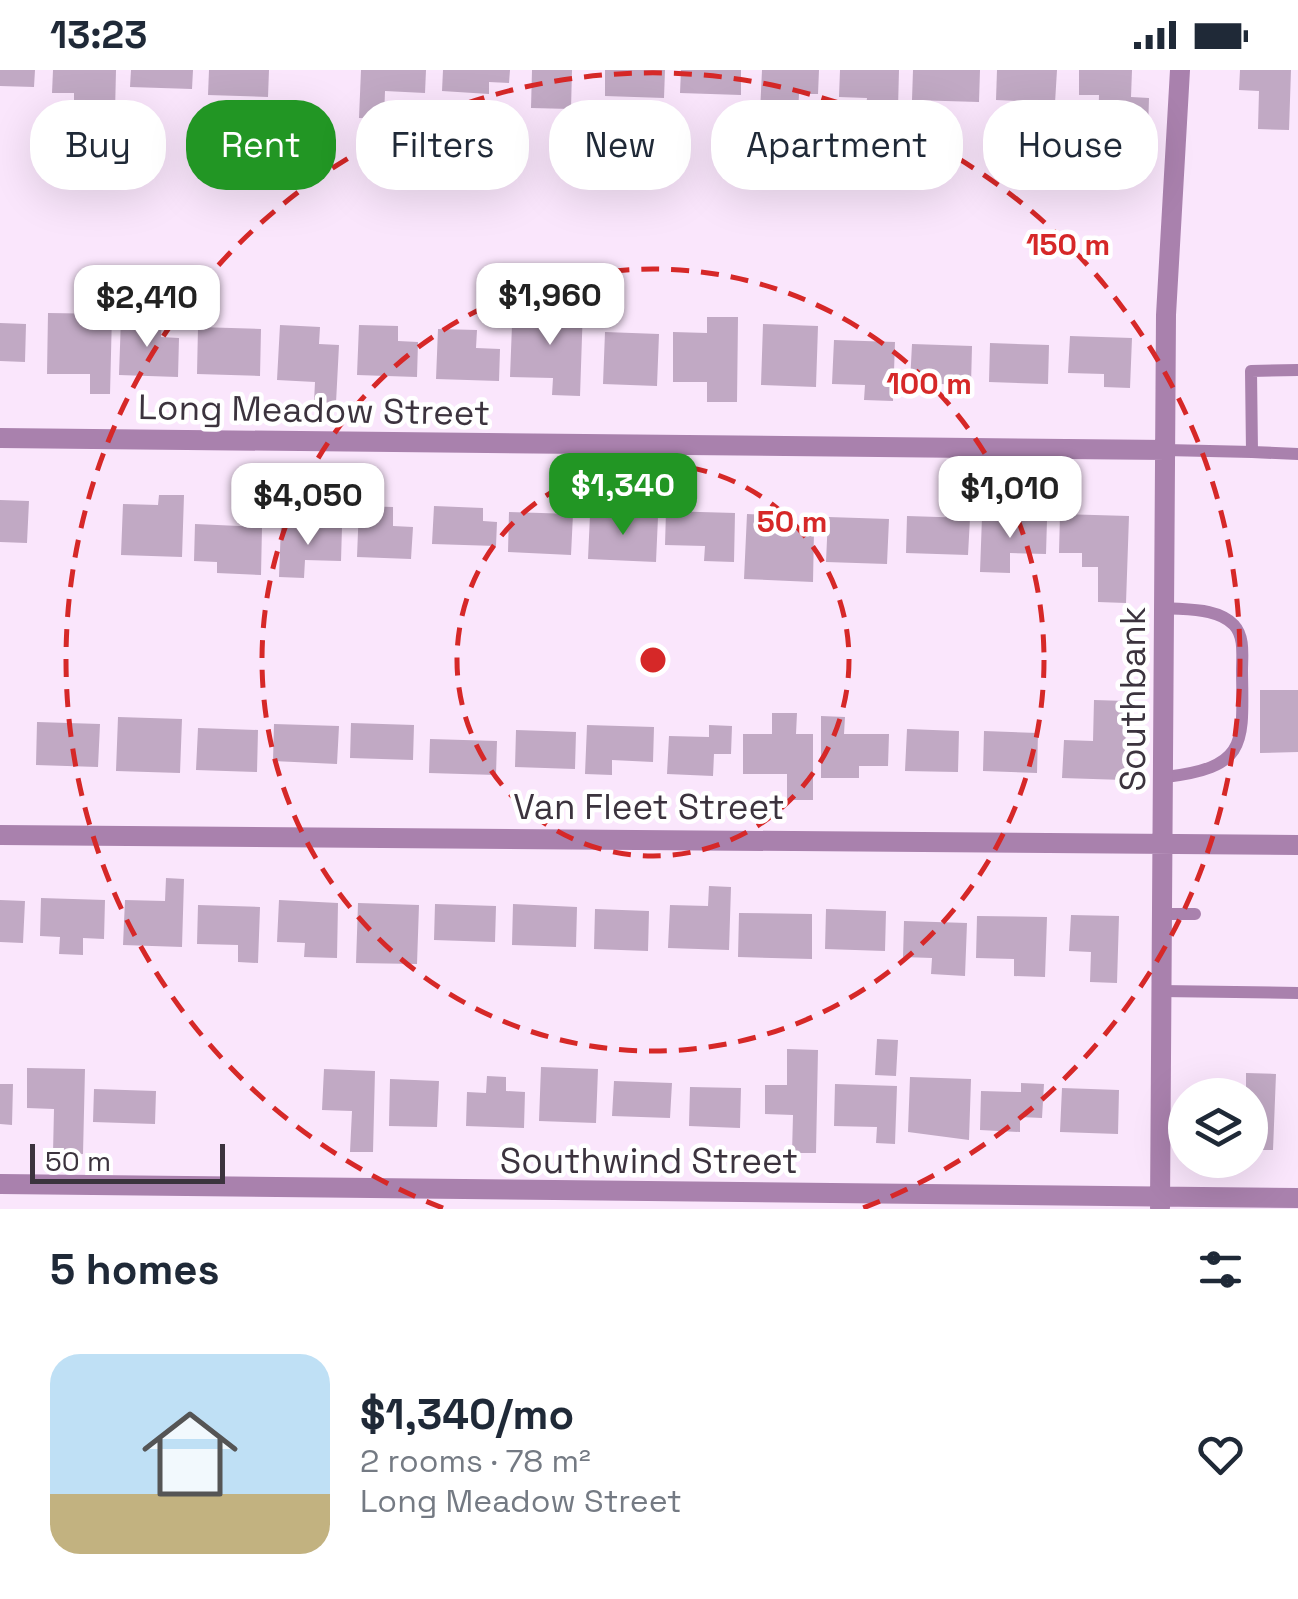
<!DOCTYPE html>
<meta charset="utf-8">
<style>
:root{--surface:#fff;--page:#f6f6f7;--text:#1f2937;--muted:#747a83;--line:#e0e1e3;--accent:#229624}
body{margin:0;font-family:"Space Grotesk",sans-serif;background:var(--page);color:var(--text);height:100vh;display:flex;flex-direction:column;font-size:38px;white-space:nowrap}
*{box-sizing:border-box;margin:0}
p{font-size:32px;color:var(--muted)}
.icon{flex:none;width:55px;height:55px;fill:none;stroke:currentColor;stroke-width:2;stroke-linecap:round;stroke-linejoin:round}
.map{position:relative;height:1139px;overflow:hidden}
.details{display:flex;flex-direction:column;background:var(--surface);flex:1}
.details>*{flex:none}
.guide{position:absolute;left:30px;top:30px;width:1240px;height:90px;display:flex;gap:20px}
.tools{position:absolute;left:1168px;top:1008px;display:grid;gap:20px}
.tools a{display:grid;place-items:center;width:100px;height:100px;border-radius:50%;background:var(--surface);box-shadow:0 10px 40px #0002;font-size:50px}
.scale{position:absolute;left:30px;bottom:25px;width:195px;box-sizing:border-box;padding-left:10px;border:5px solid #3c333e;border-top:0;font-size:28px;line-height:35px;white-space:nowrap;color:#3c333e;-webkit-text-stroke:8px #fff;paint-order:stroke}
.price{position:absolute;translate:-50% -85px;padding:0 22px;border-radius:20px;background:#fff;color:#222;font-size:32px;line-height:65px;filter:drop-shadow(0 2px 5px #0008)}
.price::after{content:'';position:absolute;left:50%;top:60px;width:30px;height:22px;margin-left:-15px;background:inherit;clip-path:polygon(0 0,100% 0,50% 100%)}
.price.selected{background:var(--accent);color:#fff}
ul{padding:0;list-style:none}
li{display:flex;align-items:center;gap:30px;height:250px;padding:0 50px}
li+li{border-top:2px solid var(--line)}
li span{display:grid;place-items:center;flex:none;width:280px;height:200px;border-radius:30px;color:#555}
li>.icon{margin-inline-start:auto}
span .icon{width:120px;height:120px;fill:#fffc;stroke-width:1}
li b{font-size:42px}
h2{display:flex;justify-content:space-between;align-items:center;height:120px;padding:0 50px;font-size:42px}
.chip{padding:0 35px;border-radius:40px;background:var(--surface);box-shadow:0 10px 40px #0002;font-size:35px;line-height:90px}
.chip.selected{background:var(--accent);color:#fff}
.status{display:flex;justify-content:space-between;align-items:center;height:70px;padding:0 50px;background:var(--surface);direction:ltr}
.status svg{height:28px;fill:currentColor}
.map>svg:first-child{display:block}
</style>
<div class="status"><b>13:23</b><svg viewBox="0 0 49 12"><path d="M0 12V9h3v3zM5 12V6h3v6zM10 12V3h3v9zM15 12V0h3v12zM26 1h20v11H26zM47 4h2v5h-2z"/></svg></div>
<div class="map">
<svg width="1298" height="1139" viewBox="0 0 1298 1139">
<rect width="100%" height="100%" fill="#fae6fc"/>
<path fill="#c1a9c4" d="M0,0H35L34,17L0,16Z
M53,0H116L115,42L74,41V23H52Z
M131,0H193L192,19L130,17Z
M209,0H269L268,27L208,25Z
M361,0H426L425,23L385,21L384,49L359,48Z
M443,0H510L509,13L489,12V24L442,21Z
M532,0H572L571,39L531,38Z
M605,0H665L664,28L605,26Z
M681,0H741V25L680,23Z
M762,0H819L818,24H799L798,44L760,43Z
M840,0H899L898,38L866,37L867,28L839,27Z
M913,0H980L979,32L912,30Z
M997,0H1057L1055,33L996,30Z
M1079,0H1132L1131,27L1149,28L1147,94L1097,93L1099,25H1079Z
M1240,0H1291L1289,60L1258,59L1259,21L1239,20Z
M530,235L583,237L580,326L552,325L553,308L510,307L512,255L529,256Z
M48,243L112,244L110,324H90V304H47Z
M707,247H738L737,332H707V312H673V262L707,263Z
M121,248L162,250L161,267L179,268L178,307L119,305Z
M0,253L26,254L25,292L0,291Z
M763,254L818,256L816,317L761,315Z
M280,255L320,257L319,274L339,275L336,333L314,332L315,312L277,310Z
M359,255L398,256V271L418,272L417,307L357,305Z
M198,257L261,259L260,306L197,304Z
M438,259L477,260L476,278L500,279L499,311L436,309Z
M605,262L659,264L657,316L603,314Z
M1070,266L1132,268L1130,318L1104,317V304L1068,303Z
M834,270L895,272L893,331L864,330L865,315L832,314Z
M990,273L1049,275L1048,314L989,312Z
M912,274L972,276L971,315L910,313Z
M159,425H184L182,487L121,485L123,434L158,435Z
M0,430L29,431L27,473L0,472Z
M359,436L393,437V456L413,457L411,489L357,487Z
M434,436L483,438V451L497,452L496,476L432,474Z
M666,441L735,443L734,492L704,491L705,476L665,475Z
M509,442L573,444L571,485L508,482Z
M747,444L769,445V459L814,460L813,512L744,509Z
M1060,444L1129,446L1126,533L1098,532V497H1082V483H1059Z
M590,445L658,447L656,492L588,489Z
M907,446L970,448L968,485L906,483Z
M828,447L889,449L887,494L826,492Z
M982,447L1047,450L1046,484L1010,483V503L980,502Z
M195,454L262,457L261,505L217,503V492L194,491Z
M281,455L342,457L341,491L305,490L304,508L279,507Z
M1260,620H1298V682L1260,683Z
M1094,630L1127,631L1124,710L1062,708L1064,670L1093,671Z
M772,643H797L796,664H813V730H787V704H743V664H772Z
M821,646L845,647L844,664H889L888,696H859V708H821Z
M118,647L182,649L180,703L116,701Z
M37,652L100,654L98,697L36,695Z
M351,653L414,655L413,690L350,688Z
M274,654L339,656L337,694L273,691Z
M587,655L654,657L653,692L612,690V705L585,704Z
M709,655L732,656L731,684H714L713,706L667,704L669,666L709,667Z
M198,658L258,660L257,702L196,700Z
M907,659L959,661L958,702L905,701Z
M516,660L576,662L575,699L515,697Z
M984,661L1038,663L1037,703L983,701Z
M430,669L497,671L496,705L429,703Z
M166,808L184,809L182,877L123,875L125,830L165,831Z
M709,816L731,817L729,880L668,878L670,835L708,836Z
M41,828L105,830L104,869L83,868V885L59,884L60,867L40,866Z
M0,830L25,831L23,873L0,872Z
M279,830L338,833L337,888L304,887L305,873L277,872Z
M358,833L419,835L417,894L356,893Z
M435,834L496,836L495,872L434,870Z
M513,834L577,837L576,877L512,875Z
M198,835L260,837L258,893L238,892V875L197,874Z
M595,839L649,841L648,881L594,879Z
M826,839L886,841L885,881L825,879Z
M739,843L812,844V889L738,887Z
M1071,845L1119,846L1117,913L1090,912L1091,882L1069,881Z
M977,846L1047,847L1045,907L1014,906V889L976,888Z
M904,851L967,853L965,906L931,904L932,888L903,887Z
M877,969L898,970L896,1006L875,1005Z
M787,979L818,980L816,1083H792L793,1045L765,1044V1015H787Z
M541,997L598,999L596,1053L539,1051Z
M27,998L85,999L83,1084L53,1083L54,1039L27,1038Z
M324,999L375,1001L373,1082H350L352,1041L322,1040Z
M1246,1003L1276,1004L1273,1080H1250V1025H1219V1020L1246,1021Z
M487,1006L506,1007V1021L525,1022L524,1058L466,1056L467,1022L486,1023Z
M910,1007L971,1009L969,1070L908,1062Z
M390,1009L439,1011L437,1057L389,1056Z
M614,1011L672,1013L670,1048L612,1046Z
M1021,1013L1044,1014L1042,1048L1020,1047V1062L980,1060L981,1021L1021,1022Z
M0,1014H13L12,1055L0,1054Z
M835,1014L897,1016L895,1074L876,1073L877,1057L834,1056Z
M690,1017L741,1018L740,1058L689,1056Z
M1062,1018L1119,1020L1118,1064L1060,1062Z
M94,1019L156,1021L155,1054L93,1052Z"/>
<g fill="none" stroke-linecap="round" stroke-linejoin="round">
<path stroke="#a981ad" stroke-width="12" d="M1298,300L1251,301L1252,382L1298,384
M1166,380L1252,382
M1166,707C1248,697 1243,674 1242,601C1242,586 1245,567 1234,555C1218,538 1188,540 1166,538
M1163,844H1195
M1161,921L1298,923"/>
<path stroke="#a981ad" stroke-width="20" d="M0,368L1166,380
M0,765L1298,775
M0,1114L1298,1128
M1160,1137L1166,245L1180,0"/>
</g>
<g fill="none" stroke="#d62828" stroke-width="5" stroke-dasharray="18 12">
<circle cx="653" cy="590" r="196"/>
<circle cx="653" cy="590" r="391"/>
<path d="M443 1138A587 587 0 1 1 863 1138"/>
</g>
<g text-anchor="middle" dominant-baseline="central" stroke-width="9" stroke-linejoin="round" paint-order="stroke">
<g font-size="35" fill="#3c333e" stroke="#fff">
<text transform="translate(314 340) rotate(1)">Long Meadow Street</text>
<text transform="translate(1133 629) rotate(-90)">Southbank</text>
<text x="649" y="737">Van Fleet Street</text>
<text x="649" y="1091">Southwind Street</text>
</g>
</g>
<circle cx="653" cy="590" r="15" fill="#d62828" stroke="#fff" stroke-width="5"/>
<g font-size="30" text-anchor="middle" font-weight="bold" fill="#d62828" stroke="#fff" stroke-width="9" stroke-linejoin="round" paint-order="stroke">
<text x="1068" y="185">150 m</text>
<text x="929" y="324">100 m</text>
<text x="792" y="462">50 m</text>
</g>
</svg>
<div class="tools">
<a><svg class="icon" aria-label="layers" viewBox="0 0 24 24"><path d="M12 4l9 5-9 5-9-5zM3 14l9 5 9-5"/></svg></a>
</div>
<div class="scale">50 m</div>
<b class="price" style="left:550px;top:278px">$1,960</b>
<b class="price" style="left:147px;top:280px">$2,410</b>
<b class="price selected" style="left:623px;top:468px">$1,340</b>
<b class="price" style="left:1010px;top:471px">$1,010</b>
<b class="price" style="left:308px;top:478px">$4,050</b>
<div class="guide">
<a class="chip">Buy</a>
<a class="chip selected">Rent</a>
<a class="chip">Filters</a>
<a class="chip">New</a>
<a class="chip">Apartment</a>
<a class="chip">House</a>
</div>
</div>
<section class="details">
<h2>5 homes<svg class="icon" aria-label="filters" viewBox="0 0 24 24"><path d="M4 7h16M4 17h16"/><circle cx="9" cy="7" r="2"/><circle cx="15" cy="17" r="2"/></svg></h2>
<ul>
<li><span style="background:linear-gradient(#bfe0f5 70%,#c2b280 0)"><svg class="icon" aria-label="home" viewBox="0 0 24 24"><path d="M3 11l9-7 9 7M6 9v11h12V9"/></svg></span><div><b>$1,340/mo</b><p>2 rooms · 78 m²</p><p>Long Meadow Street</p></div><svg class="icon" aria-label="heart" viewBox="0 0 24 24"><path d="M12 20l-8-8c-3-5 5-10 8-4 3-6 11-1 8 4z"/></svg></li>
</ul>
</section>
